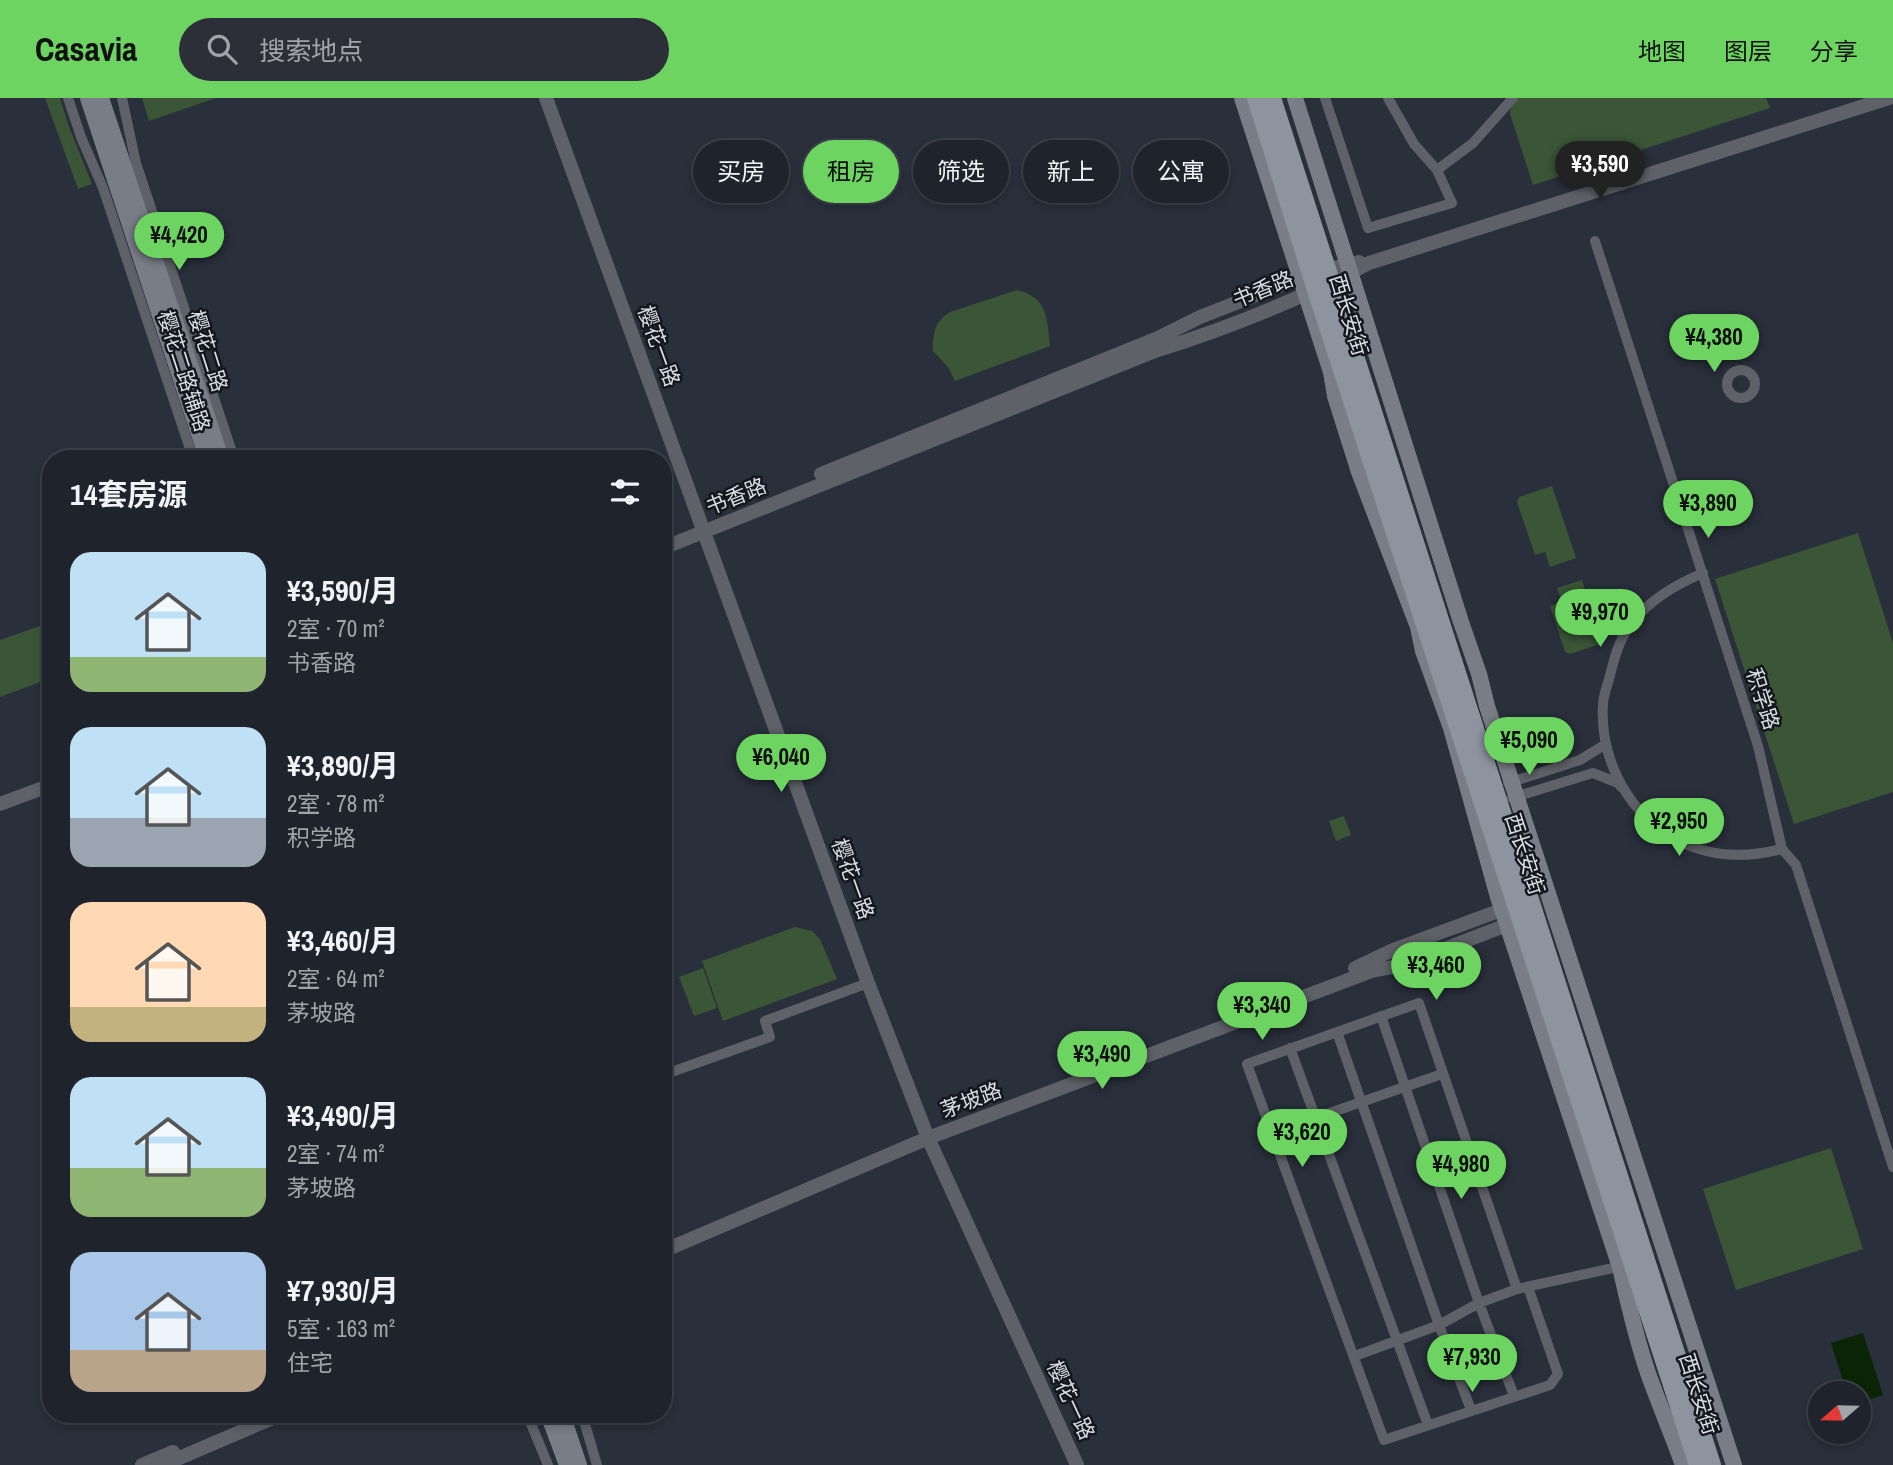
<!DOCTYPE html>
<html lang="zh">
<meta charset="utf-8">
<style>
:root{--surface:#1f232c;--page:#2c2f38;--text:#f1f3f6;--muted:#a1a4a9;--line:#3c4048;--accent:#6dd361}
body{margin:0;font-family:"Archivo Narrow","Noto Sans SC",sans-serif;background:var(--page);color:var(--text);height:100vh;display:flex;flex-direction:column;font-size:26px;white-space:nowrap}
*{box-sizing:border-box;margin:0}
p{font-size:23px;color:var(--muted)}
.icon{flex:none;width:38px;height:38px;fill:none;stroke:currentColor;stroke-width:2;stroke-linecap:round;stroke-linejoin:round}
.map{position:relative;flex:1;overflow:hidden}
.details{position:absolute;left:42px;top:352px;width:630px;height:973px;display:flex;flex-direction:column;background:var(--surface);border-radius:28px;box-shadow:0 4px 10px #0003,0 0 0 2px var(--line)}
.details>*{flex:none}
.guide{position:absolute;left:693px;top:42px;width:665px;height:63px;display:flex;gap:14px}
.needle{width:46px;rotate:250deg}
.controls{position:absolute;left:1808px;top:1283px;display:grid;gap:14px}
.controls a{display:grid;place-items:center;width:63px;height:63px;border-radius:50%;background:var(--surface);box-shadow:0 4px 10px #0003,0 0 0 2px var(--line);font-size:35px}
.price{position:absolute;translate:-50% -60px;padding:0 16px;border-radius:24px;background:var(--accent);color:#111;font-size:23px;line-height:46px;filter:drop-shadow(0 2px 4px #0008)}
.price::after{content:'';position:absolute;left:50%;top:42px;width:21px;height:16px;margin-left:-10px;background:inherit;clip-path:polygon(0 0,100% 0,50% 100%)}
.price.selected{background:#222;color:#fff}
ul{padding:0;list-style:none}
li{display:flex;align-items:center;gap:21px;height:175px;padding:0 28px}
li span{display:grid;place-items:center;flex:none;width:196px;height:140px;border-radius:21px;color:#555}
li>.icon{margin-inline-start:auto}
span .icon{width:84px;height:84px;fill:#fffc;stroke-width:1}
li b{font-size:30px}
h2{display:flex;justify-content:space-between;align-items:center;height:84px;padding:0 28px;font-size:30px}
.tag{padding:0 24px;border-radius:32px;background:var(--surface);box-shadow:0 4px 10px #0003,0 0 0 2px var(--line);font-size:24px;line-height:63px}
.tag.selected{background:var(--accent);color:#111}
header{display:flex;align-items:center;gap:42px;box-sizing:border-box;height:98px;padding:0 35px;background:var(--accent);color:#111}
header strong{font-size:33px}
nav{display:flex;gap:38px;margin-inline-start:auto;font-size:24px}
.search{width:490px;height:63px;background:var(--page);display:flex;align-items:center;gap:18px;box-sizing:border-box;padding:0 24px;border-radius:38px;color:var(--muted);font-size:26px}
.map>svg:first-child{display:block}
</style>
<header>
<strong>Casavia</strong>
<div class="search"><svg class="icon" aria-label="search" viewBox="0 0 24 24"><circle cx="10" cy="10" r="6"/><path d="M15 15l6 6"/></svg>搜索地点</div>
<nav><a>地图</a><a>图层</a><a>分享</a></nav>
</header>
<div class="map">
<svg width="1893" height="1367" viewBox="0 0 1893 1367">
<rect width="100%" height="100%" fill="#292f3b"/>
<path fill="#3a5637" d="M45,0H60L69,29L92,86L78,91Z
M142,0H216L149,23Z
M1513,0H1766L1770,10L1533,87L1510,16L1511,4Z
M1017,192C1048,199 1047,221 1050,248L955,283L948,269L933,253C932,235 935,224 950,214Z
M1552,388L1576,460L1550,469L1545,454L1535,457L1517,404L1519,399Z
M1858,435L1893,545V694L1794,726L1715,481Z
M1582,482L1603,545L1570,556L1565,554L1550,508L1562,504L1557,490Z
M51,524V580L0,599V542Z
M1344,718L1351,737L1336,743L1329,723Z
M795,829L812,833L820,841L837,881L723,923L702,863Z
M703,870L717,910L694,918L679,879Z
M1831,1050L1863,1151L1736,1192L1703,1091Z"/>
<path fill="#092506" d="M1863,1235L1883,1297L1859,1305L1858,1295H1847L1831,1245Z"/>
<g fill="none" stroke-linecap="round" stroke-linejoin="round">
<path stroke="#5e6167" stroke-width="10" d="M68,0L81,39L103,90L193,360
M122,0L136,65L234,360
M1325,0L1368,130L1452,105L1437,72L1414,46L1388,0
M1437,72L1473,45L1513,0
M1595,143L1758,648L1782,751L1796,767L1893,1069
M1727 286a14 14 0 1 1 28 0a14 14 0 1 1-28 0Z
M1703,475C1675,487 1649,502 1630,527C1618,544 1614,562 1609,581C1607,589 1603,598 1603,607C1599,669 1638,733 1699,751C1727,760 1754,758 1782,751
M1508,685L1580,662L1606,646
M1512,700L1593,675L1618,685L1621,689
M1381,918L1479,1205L1514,1298
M1337,934L1439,1227L1471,1312
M1290,950L1428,1327
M1442,976L1272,1035L1384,1342L1550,1287L1558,1276L1528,1189
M663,977L770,939L765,923L868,885
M1272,1035L1247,966L1419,905L1517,1191
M1355,1258L1439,1227L1479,1205L1517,1191L1627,1167
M527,1316L548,1367
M582,1316L597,1367"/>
<path stroke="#5e6167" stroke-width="14" d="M546,0L868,885L928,1040L1077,1367
M821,376L1158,240L1200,219L1312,175L1359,164
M663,450L1155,253C1228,230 1301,201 1369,165L1889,0
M0,706L51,687
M1355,870L1393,852L1512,808
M663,1153L928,1040L1372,873L1403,867L1517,823
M142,1367L173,1354
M163,1367L282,1316"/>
<path stroke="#797d87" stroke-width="16" d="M88,0L207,360
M101,0L221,360
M1242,0L1331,274L1335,298L1359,374L1418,529L1423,553L1451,630L1498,799L1620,1169C1628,1205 1636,1240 1648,1275C1659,1306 1672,1336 1683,1367
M1295,0L1461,524L1479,576L1487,608L1734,1367
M548,1316L567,1367
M562,1316L579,1367"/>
<path stroke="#8d939f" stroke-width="18" d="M1256,0L1316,192L1698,1367
M1272,0L1712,1367"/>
</g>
<g text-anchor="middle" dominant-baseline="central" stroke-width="5" stroke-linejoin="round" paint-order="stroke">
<g font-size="21" fill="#dadee5" stroke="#14171c">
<text transform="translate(1263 191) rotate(-22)">书香路</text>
<text transform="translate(1349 217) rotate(73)">西长安街</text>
<text transform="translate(659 248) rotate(70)">樱花一路</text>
<text transform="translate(208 253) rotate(72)">樱花二路</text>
<text transform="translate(184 273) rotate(72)">樱花二路辅路</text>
<text transform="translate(736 398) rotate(-22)">书香路</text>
<text transform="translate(1763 601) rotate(72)">积学路</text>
<text transform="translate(1525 756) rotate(72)">西长安街</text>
<text transform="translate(853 781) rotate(70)">樱花一路</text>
<text transform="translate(971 1002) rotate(-21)">茅坡路</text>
<text transform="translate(1699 1296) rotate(72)">西长安街</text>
<text transform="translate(1071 1302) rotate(65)">樱花一路</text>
</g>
</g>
</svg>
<div class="controls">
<a><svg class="needle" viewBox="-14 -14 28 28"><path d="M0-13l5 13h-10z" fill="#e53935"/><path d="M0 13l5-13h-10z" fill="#a1a4a9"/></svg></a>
</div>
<b class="price selected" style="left:1600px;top:103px">¥3,590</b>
<b class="price" style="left:179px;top:174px">¥4,420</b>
<b class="price" style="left:1714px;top:276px">¥4,380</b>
<b class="price" style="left:1708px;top:442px">¥3,890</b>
<b class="price" style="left:1600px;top:551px">¥9,970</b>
<b class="price" style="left:1529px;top:679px">¥5,090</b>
<b class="price" style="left:781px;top:696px">¥6,040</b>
<b class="price" style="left:1679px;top:760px">¥2,950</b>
<b class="price" style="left:1436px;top:904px">¥3,460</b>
<b class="price" style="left:1262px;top:944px">¥3,340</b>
<b class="price" style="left:1102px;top:993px">¥3,490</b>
<b class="price" style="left:1302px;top:1071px">¥3,620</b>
<b class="price" style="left:1461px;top:1103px">¥4,980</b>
<b class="price" style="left:1472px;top:1296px">¥7,930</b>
<div class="guide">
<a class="tag">买房</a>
<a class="tag selected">租房</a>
<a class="tag">筛选</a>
<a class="tag">新上</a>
<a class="tag">公寓</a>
</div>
<section class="details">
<h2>14套房源<svg class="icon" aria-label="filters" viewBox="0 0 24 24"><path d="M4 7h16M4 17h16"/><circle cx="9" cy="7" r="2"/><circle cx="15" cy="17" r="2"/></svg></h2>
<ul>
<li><span style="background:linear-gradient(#bfe0f5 75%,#8fb573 0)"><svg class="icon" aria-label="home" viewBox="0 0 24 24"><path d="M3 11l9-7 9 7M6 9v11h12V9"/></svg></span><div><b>¥3,590/月</b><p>2室 · 70 m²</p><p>书香路</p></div></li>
<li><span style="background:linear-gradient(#bfe0f5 65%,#9aa5b1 0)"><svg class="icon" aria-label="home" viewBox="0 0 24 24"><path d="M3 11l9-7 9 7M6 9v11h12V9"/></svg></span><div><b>¥3,890/月</b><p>2室 · 78 m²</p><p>积学路</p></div></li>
<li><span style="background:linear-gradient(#ffd9b3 75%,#c2b280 0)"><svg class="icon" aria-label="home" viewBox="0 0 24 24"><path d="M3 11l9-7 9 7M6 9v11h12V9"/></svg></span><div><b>¥3,460/月</b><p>2室 · 64 m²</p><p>茅坡路</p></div></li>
<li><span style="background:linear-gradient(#bfe0f5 65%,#8fb573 0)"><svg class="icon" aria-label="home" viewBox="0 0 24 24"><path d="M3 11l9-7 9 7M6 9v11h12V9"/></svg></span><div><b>¥3,490/月</b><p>2室 · 74 m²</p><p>茅坡路</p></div></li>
<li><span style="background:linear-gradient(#a9c7e8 70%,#b9a48a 0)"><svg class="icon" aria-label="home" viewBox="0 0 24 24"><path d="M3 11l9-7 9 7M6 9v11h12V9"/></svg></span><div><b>¥7,930/月</b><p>5室 · 163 m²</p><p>住宅</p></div></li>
</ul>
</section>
</div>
